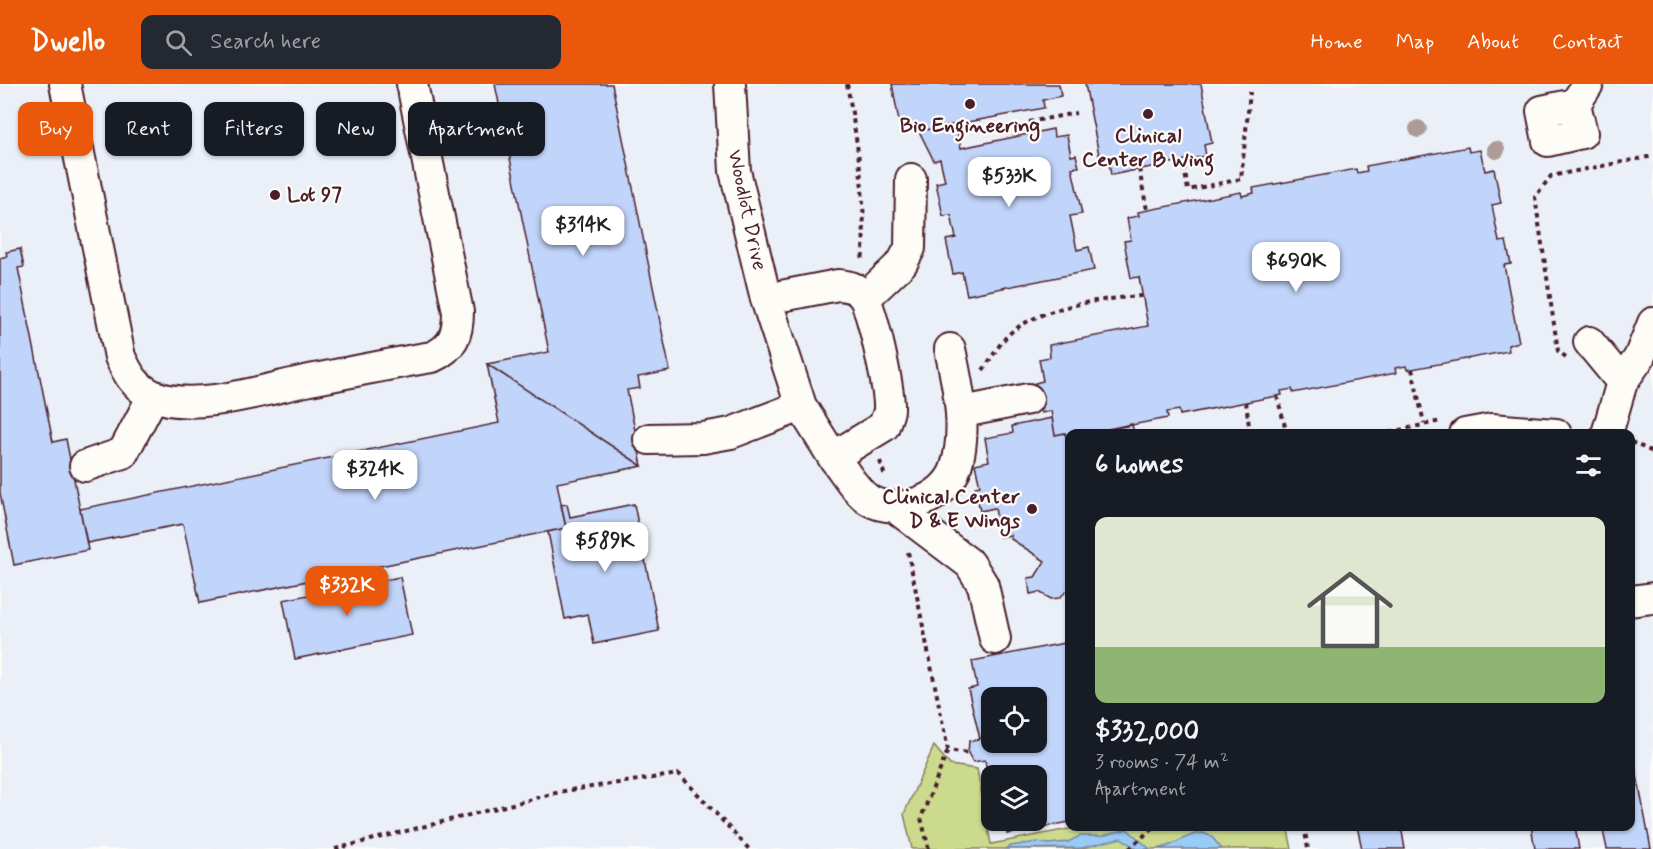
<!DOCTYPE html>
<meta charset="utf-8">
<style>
:root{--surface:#171b24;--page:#242831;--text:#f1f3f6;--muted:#9ea1a6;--accent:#ea580c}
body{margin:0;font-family:Mynerve,sans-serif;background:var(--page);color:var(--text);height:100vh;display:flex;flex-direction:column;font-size:22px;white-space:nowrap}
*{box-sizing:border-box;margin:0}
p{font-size:20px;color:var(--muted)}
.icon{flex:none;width:33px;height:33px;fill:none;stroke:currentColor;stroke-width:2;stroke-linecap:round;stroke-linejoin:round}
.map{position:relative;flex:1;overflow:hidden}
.panel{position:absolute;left:1065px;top:345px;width:570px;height:402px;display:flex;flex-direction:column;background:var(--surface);border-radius:12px;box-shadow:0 2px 4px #0004}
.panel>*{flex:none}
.hud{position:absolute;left:18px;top:18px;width:570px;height:54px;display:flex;gap:12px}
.fabs{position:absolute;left:981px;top:603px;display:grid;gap:12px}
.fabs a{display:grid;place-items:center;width:66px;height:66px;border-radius:12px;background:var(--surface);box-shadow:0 2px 4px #0004;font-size:30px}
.price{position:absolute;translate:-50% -51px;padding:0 14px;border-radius:12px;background:#fff;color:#222;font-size:20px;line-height:39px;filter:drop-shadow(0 2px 3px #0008)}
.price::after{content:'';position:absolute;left:50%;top:36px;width:18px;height:14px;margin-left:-9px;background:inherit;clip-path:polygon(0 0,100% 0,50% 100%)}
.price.selected{background:var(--accent);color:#fff}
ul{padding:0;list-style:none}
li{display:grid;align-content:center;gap:12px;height:318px;padding:0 30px}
li span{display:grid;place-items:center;height:186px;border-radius:12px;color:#555}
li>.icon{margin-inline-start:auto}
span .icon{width:108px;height:108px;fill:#fffc;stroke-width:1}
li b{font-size:26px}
h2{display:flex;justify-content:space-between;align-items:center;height:72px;padding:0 30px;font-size:26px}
.chip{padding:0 21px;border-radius:12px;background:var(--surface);box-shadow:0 2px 4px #0004;font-size:21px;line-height:54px}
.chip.selected{background:var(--accent);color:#fff}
header{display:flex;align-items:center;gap:36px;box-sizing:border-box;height:84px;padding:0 30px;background:var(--accent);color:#fff}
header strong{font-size:28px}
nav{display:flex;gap:33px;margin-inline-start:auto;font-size:21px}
.search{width:420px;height:54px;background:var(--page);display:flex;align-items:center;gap:15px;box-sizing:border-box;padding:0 21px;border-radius:12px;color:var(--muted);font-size:22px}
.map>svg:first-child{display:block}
</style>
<header>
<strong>Dwello</strong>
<div class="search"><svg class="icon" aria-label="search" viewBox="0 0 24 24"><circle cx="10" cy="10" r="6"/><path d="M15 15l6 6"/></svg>Search here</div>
<nav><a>Home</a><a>Map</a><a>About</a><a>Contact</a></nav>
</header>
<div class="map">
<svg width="1653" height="765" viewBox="0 0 1653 765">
<rect width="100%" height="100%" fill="#fdfcf7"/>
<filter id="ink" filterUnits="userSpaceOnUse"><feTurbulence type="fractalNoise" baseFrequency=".0167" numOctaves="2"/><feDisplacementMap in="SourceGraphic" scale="12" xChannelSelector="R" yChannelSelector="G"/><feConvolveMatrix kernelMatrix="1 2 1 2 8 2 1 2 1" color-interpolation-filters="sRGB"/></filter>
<g filter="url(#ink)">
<path fill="#ebf0f8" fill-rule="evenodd" d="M0,0H1653V765H0ZM1070,350H1630V742H1070ZM992,614H1036V658H992ZM992,692H1036V736H992Z"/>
<path fill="#cbda8d" stroke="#8a7c5c" stroke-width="1.5" d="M934,662L950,681L977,685L991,760L1079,743L1287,742L1292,765H912L904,730Z"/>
<path fill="#98cbf5" stroke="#7986a4" stroke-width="1.5" d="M1127,745L1150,765H1137L1121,754L1082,764L1006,765L1011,762L1037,758L1049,760L1068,758L1080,752H1102Z
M1202,749L1211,752L1222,765H1157C1174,763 1185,750 1202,749Z"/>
<path fill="#c1d4fa" stroke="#4a1f2b" stroke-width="1.5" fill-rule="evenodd" d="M495,0H612L670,287L638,293L640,304L627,306L642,382L487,280L549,268Z
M892,0H1059L1061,12L1043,16L1044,24L919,47L918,40L900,43Z
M1085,0H1201L1212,59L1204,61L1206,72L1111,91L1109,79L1101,81Z
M956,40L961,64L1053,45L1054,53L1067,51L1071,72L1076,71L1079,83L1072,84L1082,130L1070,132L1077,166L1089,163L1094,186L967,211L962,188L953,190L946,156L956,154L951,131L943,132L936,99L945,97L940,75L934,77L919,47Z
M1468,63L1469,68L1480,66L1485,87L1494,85L1501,119L1492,121L1499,158L1506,157L1511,180L1504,181L1519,258L1508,261L1509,267L1407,286L1406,282L1395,284L1396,289L1293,309L1292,305L1281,307L1282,311L1180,331L1179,326L1167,328L1168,334L1085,350H1070V353H1066L1065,349L1055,351L1051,327L1041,329L1035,299L1043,297L1039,275L1050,273L1049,261L1148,242L1139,193L1131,194L1124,157L1131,156L1127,134L1139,132L1138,128L1241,108L1242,112L1254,109L1253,104L1356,85L1357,89L1367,87L1366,82Z
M20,165L24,183L18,184L53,358L66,355L88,466L14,481L0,409V174L7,172L6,168Z
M487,280L642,382L557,399L566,444L200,519L183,440L87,459L80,425L499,339Z
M1052,334L1055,351L1065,349L1066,353H1070V508L1067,507L1059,514L1051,515L1039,508L1030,510L1028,494L1035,493L1045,477L1011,455V451L1000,453L995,424L980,427L975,403L980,402L975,380L989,377L985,354L1013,349L1012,342Z
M1132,340L1134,350H1085Z
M567,420L570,433L634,420L659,547L594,560L588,530L565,535L548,448L566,444L561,421Z
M343,490L346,504L400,493L412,551L295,575L283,516L328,507L325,493Z
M1070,558V738L1007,750L1005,736H1036V692H992V719L985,676L973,678L968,669L969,657L980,655L968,605L977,603L972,577ZM992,614H1036V658H992Z
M1630,654L1651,765H1607L1602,742H1630Z
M1357,742H1401L1405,765H1362Z
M1531,742H1575L1579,765H1535Z"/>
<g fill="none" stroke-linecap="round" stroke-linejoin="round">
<g stroke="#4a1f2b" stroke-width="34">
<path id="minor" d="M65,0L120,273C128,290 135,303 152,311C192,329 263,306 305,297C347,289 389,280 432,273C453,264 458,250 458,228L412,0
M730,0L735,87L766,215L801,322L833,373L884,342C885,337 889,330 889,325C890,308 872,223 863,212C856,203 849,202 838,201L766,215
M1575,20L1582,49L1548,57L1542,27L1575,20L1588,0
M865,214L902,179L910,164L911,95
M1589,258L1622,298
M963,328L1028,315
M1465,350L1492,345L1556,350
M1607,350L1622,298L1639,274L1653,239
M649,355L703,354L731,349L801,322
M833,373C844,386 855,407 869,416C897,433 946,416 956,383C968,345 958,303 950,265
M85,382L123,369L153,312
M896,424L970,480L983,501L995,555
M1630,517L1653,514"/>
</g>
<path stroke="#4a1f2b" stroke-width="4" stroke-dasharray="4.5 4.5" stroke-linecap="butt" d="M847,0C857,56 868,122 862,178
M1029,38L1076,29
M1184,83L1188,106L1241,95L1250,8
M1139,85L1147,126
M1566,273L1558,267L1535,113L1551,92L1653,72
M1412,285L1424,339
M983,286C992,274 1002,254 1014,246C1049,221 1101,215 1142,212
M1277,312L1287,350
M1246,318L1250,350
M1381,350L1441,337
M1631,358L1653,368
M880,377L885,392
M908,468L948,666L968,669
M1304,742L1308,765
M335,765L564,707L679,690L749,765
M929,765L921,734L948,666
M1129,765L1155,742"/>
<use href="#minor" stroke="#fdfcf7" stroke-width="30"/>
</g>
<g fill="#ac9c95">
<circle cx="1418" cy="45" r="9"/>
<circle cx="1496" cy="66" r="9"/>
</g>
</g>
<g fill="#4a1f2b" stroke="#fdfcf7" stroke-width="2">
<circle cx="970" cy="20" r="6"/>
<circle cx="1148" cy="30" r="6"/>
<circle cx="275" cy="111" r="6"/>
<circle cx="1032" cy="425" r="6"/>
</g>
<g text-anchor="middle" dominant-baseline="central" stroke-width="4.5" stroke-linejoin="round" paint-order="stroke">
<g font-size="21" font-weight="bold" fill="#4a1f2b" stroke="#fdfcf7">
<text x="970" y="42">Bio Engineering</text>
<text x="1148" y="52">Clinical<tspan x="1148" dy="24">Center B Wing</tspan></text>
<text x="287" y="111" text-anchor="start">Lot 97</text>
<text x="1020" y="413" text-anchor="end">Clinical Center<tspan x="1020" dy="24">D &amp; E Wings</tspan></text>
</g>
<g font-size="21" fill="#4a1f2b" stroke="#fdfcf7">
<text transform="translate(747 126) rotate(78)">Woodlot Drive</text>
</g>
</g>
</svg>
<div class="fabs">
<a><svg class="icon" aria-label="locate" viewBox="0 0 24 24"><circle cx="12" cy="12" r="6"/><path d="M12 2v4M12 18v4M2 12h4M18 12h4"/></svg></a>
<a><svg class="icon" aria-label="layers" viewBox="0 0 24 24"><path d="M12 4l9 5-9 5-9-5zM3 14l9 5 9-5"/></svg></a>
</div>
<b class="price" style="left:1009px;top:124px">$533K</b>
<b class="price" style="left:583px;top:173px">$314K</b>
<b class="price" style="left:1296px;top:209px">$690K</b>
<b class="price" style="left:375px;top:417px">$324K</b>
<b class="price" style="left:605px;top:489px">$589K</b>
<b class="price selected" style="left:347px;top:533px">$332K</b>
<div class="hud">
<a class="chip selected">Buy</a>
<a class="chip">Rent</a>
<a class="chip">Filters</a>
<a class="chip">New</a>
<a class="chip">Apartment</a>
</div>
<section class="panel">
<h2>6 homes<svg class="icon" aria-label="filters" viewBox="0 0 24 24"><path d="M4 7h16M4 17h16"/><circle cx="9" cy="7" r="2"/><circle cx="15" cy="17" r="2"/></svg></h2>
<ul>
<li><span style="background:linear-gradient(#dfe7d0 70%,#8fb573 0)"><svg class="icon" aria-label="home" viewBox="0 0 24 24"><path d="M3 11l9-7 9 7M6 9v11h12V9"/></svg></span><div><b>$332,000</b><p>3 rooms · 74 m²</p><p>Apartment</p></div></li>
</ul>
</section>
</div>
